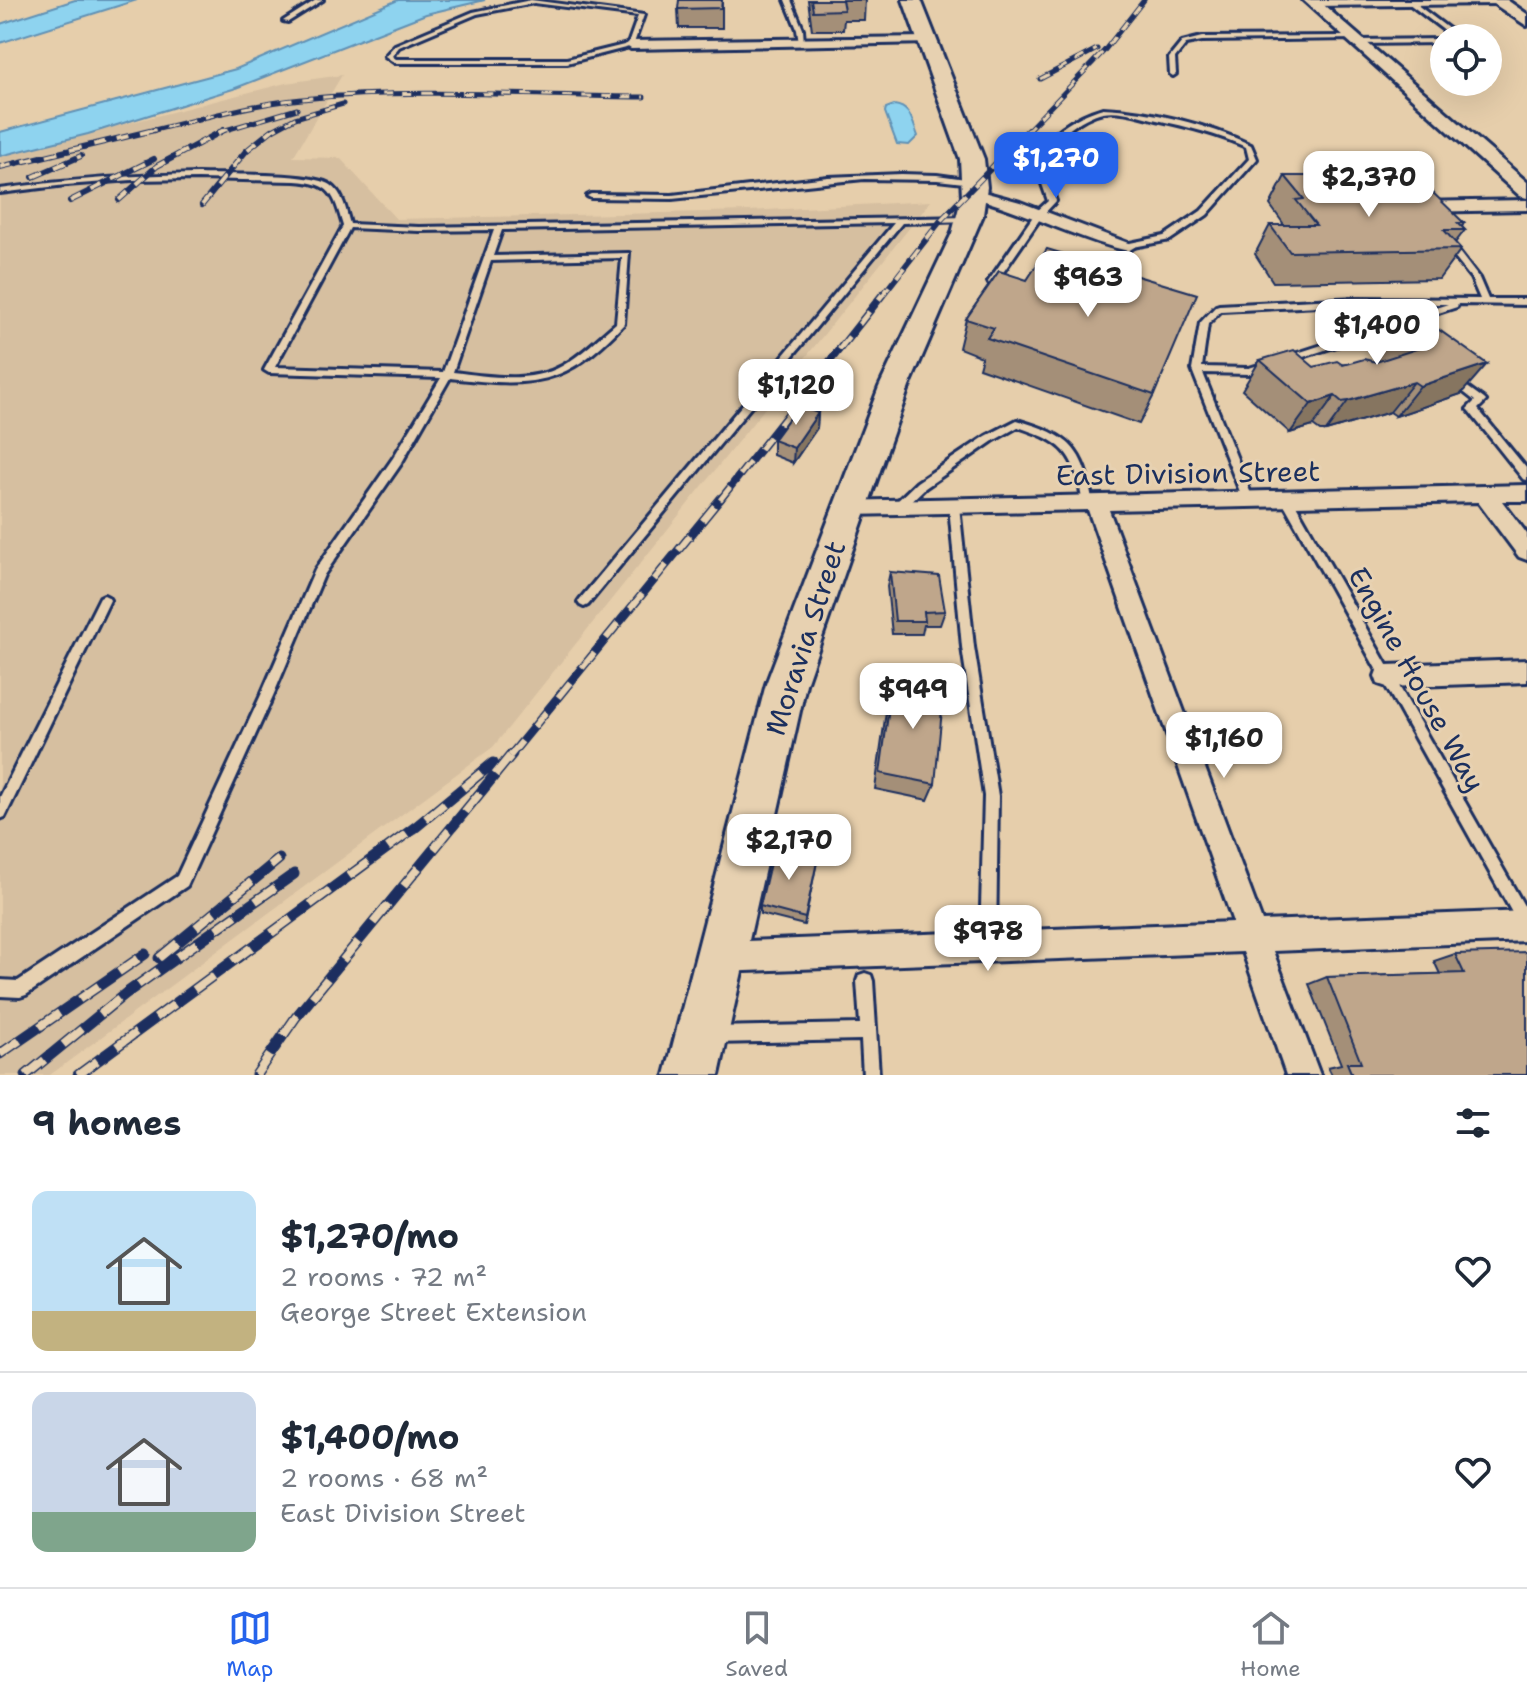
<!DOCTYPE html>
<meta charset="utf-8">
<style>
:root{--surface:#fff;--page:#f6f6f7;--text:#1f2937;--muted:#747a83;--line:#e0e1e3;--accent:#2563eb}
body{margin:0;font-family:"Shantell Sans",sans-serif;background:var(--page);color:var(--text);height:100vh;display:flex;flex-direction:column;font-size:30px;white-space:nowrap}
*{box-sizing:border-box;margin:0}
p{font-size:26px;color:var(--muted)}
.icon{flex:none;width:44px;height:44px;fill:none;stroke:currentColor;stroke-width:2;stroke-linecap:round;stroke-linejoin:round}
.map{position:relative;height:1075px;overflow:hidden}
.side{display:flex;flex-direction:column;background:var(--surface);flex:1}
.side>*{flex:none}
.controls{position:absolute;left:1430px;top:24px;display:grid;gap:16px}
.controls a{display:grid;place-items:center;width:72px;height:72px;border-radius:50%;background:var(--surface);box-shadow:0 8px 32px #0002;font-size:40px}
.price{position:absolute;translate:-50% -68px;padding:0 18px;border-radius:16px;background:#fff;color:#222;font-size:26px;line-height:52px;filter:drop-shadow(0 2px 4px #0008)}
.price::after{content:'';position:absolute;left:50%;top:48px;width:24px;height:18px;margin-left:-12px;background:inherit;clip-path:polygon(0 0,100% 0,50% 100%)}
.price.current{background:var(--accent);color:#fff}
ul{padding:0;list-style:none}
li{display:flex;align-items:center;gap:24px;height:200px;padding:0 32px}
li+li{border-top:2px solid var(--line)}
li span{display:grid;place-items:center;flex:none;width:224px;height:160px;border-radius:16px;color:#555}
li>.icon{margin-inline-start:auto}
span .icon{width:96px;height:96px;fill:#fffc;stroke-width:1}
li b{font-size:34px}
h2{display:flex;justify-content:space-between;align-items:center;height:96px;padding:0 32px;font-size:34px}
.dock{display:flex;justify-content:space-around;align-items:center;height:112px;border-top:2px solid var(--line);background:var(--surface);font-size:22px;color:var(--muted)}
.dock a{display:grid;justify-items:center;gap:4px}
.dock .current{color:var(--accent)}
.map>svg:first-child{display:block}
</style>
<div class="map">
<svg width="1527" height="1075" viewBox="0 0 1527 1075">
<rect width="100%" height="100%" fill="#e6ceab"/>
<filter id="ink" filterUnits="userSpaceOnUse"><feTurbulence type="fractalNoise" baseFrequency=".0125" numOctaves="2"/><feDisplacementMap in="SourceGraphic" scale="16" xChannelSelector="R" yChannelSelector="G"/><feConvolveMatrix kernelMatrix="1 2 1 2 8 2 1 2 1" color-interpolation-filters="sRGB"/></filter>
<g filter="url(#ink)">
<path fill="#d6bfa0" d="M342,75L293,157L340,158L396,219L749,211L931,201L493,747L50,1075H0V156L286,83Z"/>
<path fill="#8ed3ef" stroke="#6091b5" stroke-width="2" d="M75,0H137L0,43V24Z
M398,0H485L426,14L233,89L88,134L0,156V132L236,69Z
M894,105C911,107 912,121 918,136L909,145L897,144L885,112L886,108Z"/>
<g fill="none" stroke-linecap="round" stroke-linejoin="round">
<g stroke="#1b2f5e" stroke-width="6">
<path id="service" d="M316,0H323L288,22L283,21Z
M531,0L644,15L633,46L567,63H395L385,56L395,45L473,12ZM534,3L638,16L628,44L567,59H396L392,56L399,47L477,14Z
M785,0H791L803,29L804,44L799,43L797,29Z
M1410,0L1412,1L1461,38H1454L1408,3Z
M1353,36L1355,37V39L1202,41L1186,44L1175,58L1176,74L1173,76L1170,74L1169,58L1182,42L1202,37Z
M1444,39V43L1357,44L1354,42L1357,40Z
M1103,108C1149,110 1210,125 1251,145L1257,159L1207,215L1170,240L1128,248L1124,246L1125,244L1164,236L1201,211L1249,159L1246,147C1217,134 1188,127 1157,120C1140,116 1120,109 1103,112C1082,116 1049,142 1042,161L1056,201L1042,216L995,284H989L988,282L1036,212L1048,201L1034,161C1045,134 1076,116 1103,108Z
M198,174C224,175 312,172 331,185C343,193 346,210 350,224L419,227L970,217L974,219L970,221L902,223L588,605L584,607L580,605L578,602L580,599L894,223L502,230L493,256L629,253L624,324C564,388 533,387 450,378L401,464L324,575L273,696L187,886L26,995L20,997L0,996V980L18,981L177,876L261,695L315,570L393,458L441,378L269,373L264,370L343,226C334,194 331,183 295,181L198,179L132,180L66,185L0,193V189C66,180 131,175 198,174ZM350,228L419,231L494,230L443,372L275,367ZM622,258L616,323C599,337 582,355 562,366C530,384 488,376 453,372L491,261Z
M901,174L937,175L973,180L977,182L973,184L937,180L864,179L672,199L591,198L587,196L591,194L672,195L828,177Z
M1446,243H1452L1479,278L1488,299H1527V305L1458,304L1457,307L1288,362L1283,359L1285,357L1448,304H1357L1221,311L1208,324L1202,367L1249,368L1268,362L1273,365L1271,367L1250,374L1203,373L1253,499L1252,502H1244L1192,370L1200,323L1216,306L1219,305L1357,298L1480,299L1471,278L1446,247Z
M1455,378L1484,399L1486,401L1478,409L1527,469V480L1523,479L1469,411L1467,409L1475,401L1452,383L1450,381Z
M1017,420C1071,436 1083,447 1093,503L1092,506L1088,507L1083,503C1074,453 1066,443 1018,427L993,441L925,488L902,510H894L893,507L894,504L917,482L986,436Z
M1287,495L1291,496L1527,911V929L1520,927L1283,502L1282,499L1283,496Z
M954,502L959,506L974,647L998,796L996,945L993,950L988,953L983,950L980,945L984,796L962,647L949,506Z
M104,595L108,597L110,600L5,817L0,819V797L100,597Z
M865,973L871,975L873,981L879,1075H863L861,1040L713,1043L707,1041L705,1035L707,1029L713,1027L860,1024L857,981L859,975Z"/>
</g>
<g stroke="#1b2f5e" stroke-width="6">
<path id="minor" d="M1312,0H1503V1L1498,4L1313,6L1308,3Z
M928,37L932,39V43L631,49L625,45L631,41Z
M976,190L1020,202L1136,246L1128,251C1074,238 1025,211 971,197L969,194Z
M1527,200V210L1416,212L1408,207L1416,202Z
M1527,485V501H1502L1527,534V560L1519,557L1478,502L1109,510L1262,921L1527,911V941L1273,951L1320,1075H1286L1243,952L720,972L709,968L705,957L709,946L720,942L1233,922L1088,510L850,515L842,513L839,507L842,501Z
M1527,660V682L1387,687L1378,684L1375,676L1378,668L1387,665Z"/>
</g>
<g stroke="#1b2f5e" stroke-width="6">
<path id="tertiary" d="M1303,0H1318L1527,182V198L1520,196Z"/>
</g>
<g stroke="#1b2f5e" stroke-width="6">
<path id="secondary" d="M1488,0H1507L1527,14V26Z"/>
</g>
<g stroke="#1b2f5e" stroke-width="6">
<path id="primary" d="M903,0H921L984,159L987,187L983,215L909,387L806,684L719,1075H665L766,684L879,387L952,233L962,196L960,159Z"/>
</g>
<use href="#service" fill="#e7d1b1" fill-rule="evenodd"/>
<use href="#minor" fill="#e7d1b1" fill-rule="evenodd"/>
<use href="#tertiary" fill="#e7d1b1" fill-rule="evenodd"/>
<use href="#secondary" fill="#e7d1b1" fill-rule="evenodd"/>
<use href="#primary" fill="#e7d1b1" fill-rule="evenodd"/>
<g stroke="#1b2f5e" stroke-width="5">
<path id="rail-far4" d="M1040,79L1097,49
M146,132C197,120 249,104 302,99C414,88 531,96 644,97
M219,132L297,109
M269,132L295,118L343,104
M1026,132L1104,51L1144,0"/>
</g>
<g stroke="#1b2f5e" stroke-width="6">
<path id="rail-far3" d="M0,167L154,130
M33,177L81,156
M119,200L157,166L224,130
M70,201L154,159
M202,205L246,151L272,130
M882,296L942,219L1028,130"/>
</g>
<g stroke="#1b2f5e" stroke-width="8">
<path id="rail-far2" d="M720,500L883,294"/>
</g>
<g stroke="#1b2f5e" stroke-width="9">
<path id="rail-far1" d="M510,756L721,498"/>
</g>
<g stroke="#1b2f5e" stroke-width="11">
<path id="rail" d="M159,958L279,859
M0,1054L145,954
M26,1075L125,994L294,874
M78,1075L417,826L493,763
M256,1075L296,1017L512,754"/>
</g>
<use href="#rail-far4" stroke="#e7d1b1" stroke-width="3" stroke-dasharray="10" stroke-linecap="butt"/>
<use href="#rail-far3" stroke="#e7d1b1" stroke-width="4" stroke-dasharray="12" stroke-linecap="butt"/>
<use href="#rail-far2" stroke="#e7d1b1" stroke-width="5" stroke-dasharray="16" stroke-linecap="butt"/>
<use href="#rail-far1" stroke="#e7d1b1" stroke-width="6" stroke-dasharray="19" stroke-linecap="butt"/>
<use href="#rail" stroke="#e7d1b1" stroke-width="8" stroke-dasharray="24" stroke-linecap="butt"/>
</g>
<path fill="#a48f78" stroke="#1b2f5e" stroke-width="2" d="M722,0V28H679L678,9Z
M808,0H865L864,20H844L843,30H812Z
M1285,176L1464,223L1462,227L1465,230L1455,243L1461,249L1439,279L1273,282L1255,254L1270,225H1282L1283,223L1270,205Z
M999,271L1154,395L1139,424L979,368L982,357L959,348L966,319Z
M1418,318L1461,394L1396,416L1390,412L1326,431H1320L1313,426L1290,433L1242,390L1260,360L1314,367L1379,361L1372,355L1393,325Z
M818,413L817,428L793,463L773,455V440Z
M890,572L945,611L940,625H924L922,634H892L887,586Z
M893,678L935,784L928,800L875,789L888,697Z
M818,857L804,925L760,914V906Z
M1455,954L1527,1075H1332L1328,1067L1341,1064L1309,984L1327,977L1440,974L1434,961Z"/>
<path fill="#867461" stroke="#1b2f5e" stroke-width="2" d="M1487,364L1461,394L1396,416L1420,386Z
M1414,382L1390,412L1326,431L1348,401Z
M1335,396L1313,426L1290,433L1311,404Z
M818,413L817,428L793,463L794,448Z"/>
<path fill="#bfa68b" stroke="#1b2f5e" stroke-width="2" d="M679,0H722L721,8L678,9Z
M811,0H865H842L844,10L813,11Z
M1285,176H1320L1329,188L1426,186L1464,223H1458L1465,230H1444L1461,249L1290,252L1270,225H1316L1296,200L1304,199Z
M1047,249L1197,294L1154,395L987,338L994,328L966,319L999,271L1027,280Z
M1418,318L1425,320L1487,364L1420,386L1414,382L1348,401L1342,402L1335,396L1311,404L1260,360L1294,350L1314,367L1337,361L1343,365L1364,359L1376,362L1423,347L1393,325Z
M798,406L818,413L794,448L773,440Z
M890,572L939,576L945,611L924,612L925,621H895Z
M893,678L944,688L935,784L880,773Z
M774,846L818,857L805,918L760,906Z
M1527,952V1075H1352L1347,1063H1361L1327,977L1464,973L1455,954Z"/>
</g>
<g text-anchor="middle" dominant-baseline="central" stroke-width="6" stroke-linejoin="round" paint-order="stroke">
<g font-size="28" fill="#1b2f5e" stroke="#e7d1b1">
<text transform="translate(1188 473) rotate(-1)">East Division Street</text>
<text transform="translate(805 638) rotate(-72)">Moravia Street</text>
<text transform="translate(1417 679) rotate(61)">Engine House Way</text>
</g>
</g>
</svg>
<div class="controls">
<a><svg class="icon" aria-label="locate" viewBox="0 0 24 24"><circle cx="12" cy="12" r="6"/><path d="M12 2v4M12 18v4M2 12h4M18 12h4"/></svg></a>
</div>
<b class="price current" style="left:1056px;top:200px">$1,270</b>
<b class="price" style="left:1369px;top:219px">$2,370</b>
<b class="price" style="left:1088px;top:319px">$963</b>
<b class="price" style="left:1377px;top:367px">$1,400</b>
<b class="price" style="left:796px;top:427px">$1,120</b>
<b class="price" style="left:913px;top:731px">$949</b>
<b class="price" style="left:1224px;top:780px">$1,160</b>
<b class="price" style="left:789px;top:882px">$2,170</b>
<b class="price" style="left:988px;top:973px">$978</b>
</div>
<section class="side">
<h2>9 homes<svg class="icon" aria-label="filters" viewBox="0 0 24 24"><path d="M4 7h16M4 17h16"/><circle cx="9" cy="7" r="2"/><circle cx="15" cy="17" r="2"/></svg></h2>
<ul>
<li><span style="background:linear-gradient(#bfe0f5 75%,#c2b280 0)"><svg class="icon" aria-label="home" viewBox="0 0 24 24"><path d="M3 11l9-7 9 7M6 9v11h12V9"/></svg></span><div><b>$1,270/mo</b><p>2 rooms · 72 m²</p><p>George Street Extension</p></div><svg class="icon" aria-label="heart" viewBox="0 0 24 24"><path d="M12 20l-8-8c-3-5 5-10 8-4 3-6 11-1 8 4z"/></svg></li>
<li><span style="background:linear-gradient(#c9d6e8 75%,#7fa58c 0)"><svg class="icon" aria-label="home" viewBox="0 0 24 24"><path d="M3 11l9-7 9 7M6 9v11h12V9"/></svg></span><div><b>$1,400/mo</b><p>2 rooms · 68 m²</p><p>East Division Street</p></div><svg class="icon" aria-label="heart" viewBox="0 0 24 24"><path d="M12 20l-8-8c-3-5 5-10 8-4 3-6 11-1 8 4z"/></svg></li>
</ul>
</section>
<nav class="dock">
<a class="current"><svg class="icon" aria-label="map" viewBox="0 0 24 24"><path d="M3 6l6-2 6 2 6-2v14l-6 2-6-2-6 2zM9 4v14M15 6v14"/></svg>Map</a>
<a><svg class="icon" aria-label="saved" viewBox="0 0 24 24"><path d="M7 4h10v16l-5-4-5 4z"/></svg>Saved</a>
<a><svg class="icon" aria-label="home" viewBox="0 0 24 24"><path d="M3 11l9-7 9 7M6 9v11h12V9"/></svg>Home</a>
</nav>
